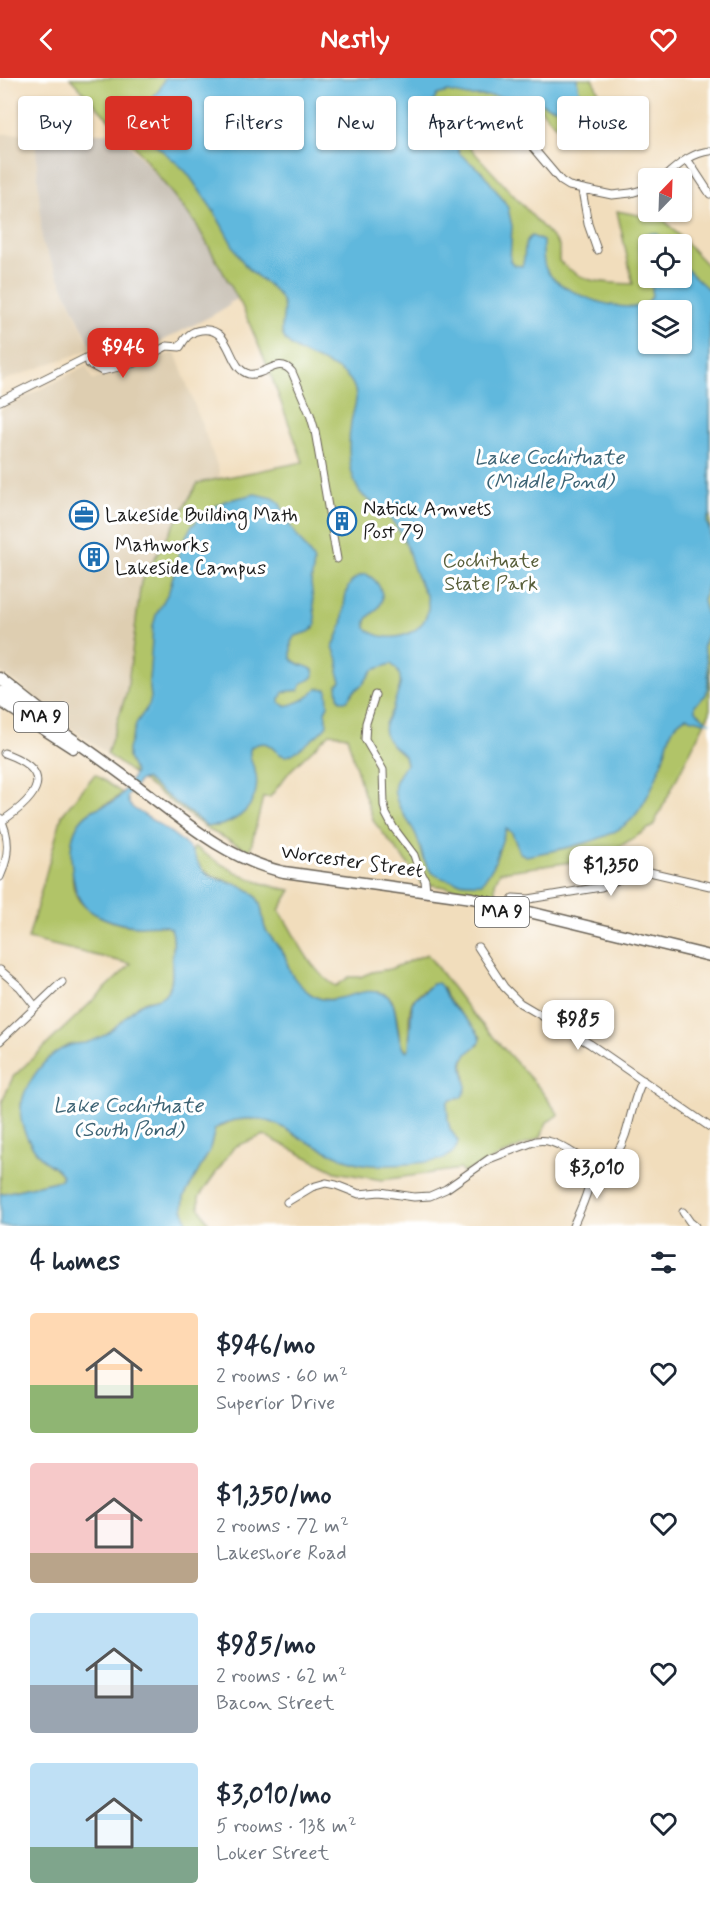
<!DOCTYPE html>
<meta charset="utf-8">
<style>
:root{--surface:#fff;--page:#f2f2f3;--text:#1f2937;--muted:#747a83;--accent:#d93025}
body{margin:0;font-family:Mynerve,sans-serif;background:var(--page);color:var(--text);height:100vh;display:flex;flex-direction:column;font-size:22px;white-space:nowrap}
*{box-sizing:border-box;margin:0}
p{font-size:20px;color:var(--muted)}
.icon{flex:none;width:33px;height:33px;fill:none;stroke:currentColor;stroke-width:2;stroke-linecap:round;stroke-linejoin:round}
.map{position:relative;height:1148px;overflow:hidden}
.panel{display:flex;flex-direction:column;background:var(--surface);flex:1}
.panel>*{flex:none}
.banner{position:absolute;left:18px;top:18px;width:675px;height:54px;display:flex;gap:12px}
.needle{width:39px;rotate:23deg}
.buttons{position:absolute;left:638px;top:90px;display:grid;gap:12px}
.buttons a{display:grid;place-items:center;width:54px;height:54px;border-radius:6px;background:var(--surface);box-shadow:0 2px 4px #0004;font-size:30px}
.price{position:absolute;translate:-50% -51px;padding:0 14px;border-radius:12px;background:#fff;color:#222;font-size:20px;line-height:39px;filter:drop-shadow(0 2px 3px #0008)}
.price::after{content:'';position:absolute;left:50%;top:36px;width:18px;height:14px;margin-left:-9px;background:inherit;clip-path:polygon(0 0,100% 0,50% 100%)}
.price.selected{background:var(--accent);color:#fff}
ul{padding:0;list-style:none}
li{display:flex;align-items:center;gap:18px;height:150px;padding:0 30px}
li span{display:grid;place-items:center;flex:none;width:168px;height:120px;border-radius:6px;color:#555}
li>.icon{margin-inline-start:auto}
span .icon{width:72px;height:72px;fill:#fffc;stroke-width:1}
li b{font-size:26px}
h2{display:flex;justify-content:space-between;align-items:center;height:72px;padding:0 30px;font-size:26px}
.tag{padding:0 21px;border-radius:6px;background:var(--surface);box-shadow:0 2px 4px #0004;font-size:21px;line-height:54px}
.tag.selected{background:var(--accent);color:#fff}
header{display:flex;justify-content:space-between;align-items:center;height:78px;padding:0 30px;background:var(--accent);color:#fff;font-size:27px;font-weight:700}
.map>svg:first-child{display:block}
</style>
<header><svg class="icon" aria-label="back" viewBox="0 0 24 24"><path d="M15 5l-7 7 7 7"/></svg>Nestly<svg class="icon" aria-label="heart" viewBox="0 0 24 24"><path d="M12 20l-8-8c-3-5 5-10 8-4 3-6 11-1 8 4z"/></svg></header>
<div class="map">
<svg width="710" height="1148" viewBox="0 0 710 1148">
<rect width="100%" height="100%" fill="#fff"/>
<filter id="ink" filterUnits="userSpaceOnUse"><feTurbulence type="fractalNoise" baseFrequency=".0167" numOctaves="2"/><feDisplacementMap in="SourceGraphic" scale="12" xChannelSelector="R" yChannelSelector="G"/><feConvolveMatrix kernelMatrix="1 2 1 2 8 2 1 2 1" color-interpolation-filters="sRGB"/></filter>
<filter id="wash" filterUnits="userSpaceOnUse"><feTurbulence type="fractalNoise" baseFrequency=".008" numOctaves="4" result="noise"/><feDisplacementMap in="SourceGraphic" scale="24" xChannelSelector="R" yChannelSelector="G"/><feGaussianBlur stdDeviation="1.35" result="paint"/><feColorMatrix in="noise" values="0 0 0 0 0 0 0 0 0 0 0 0 0 0 0 0 0 1.4 0 .05"/><feComposite in="paint" operator="in"/></filter>
<g filter="url(#wash)">
<rect width="100%" height="100%" fill="#f1ddbc"/>
<path fill="#deceb1" d="M35,55L42,164L91,271L0,304V56Z
M175,274L219,393L220,401L198,405L141,504L134,547L127,613L107,676L49,634L19,606L0,594V332L86,288L93,302Z"/>
<path fill="#cac3b8" d="M35,55H117L138,76L190,136L215,172L241,219L229,225L230,227L211,238L121,284L108,286L98,283L42,164Z"/>
<path fill="#b1c468" stroke="#667042" stroke-width="1.5" fill-rule="evenodd" d="M70,0H592L603,23L608,38L598,60C569,69 558,51 541,31L522,32L510,29L453,30L451,36L452,50L559,167V183C586,207 599,204 633,206L617,133L664,142L710,190V634L653,748L601,780L500,794L495,805V817L420,805V801L374,744L362,710L347,658L330,655L290,693L270,719H263L250,773L209,752L107,676L127,613L141,504L198,405L303,384L269,292L242,228L196,146L136,70ZM648,166H681V200H648ZM648,232H681V266H648Z
M95,696L122,715C112,727 91,729 84,740C80,747 77,771 75,780C72,791 71,806 76,817C83,833 109,844 126,847C142,849 156,844 171,850C175,860 173,870 172,881C171,891 174,904 168,913C160,924 153,920 144,924C133,930 120,947 109,954C102,959 92,964 83,966C79,967 74,966 70,967C45,977 29,1002 21,1026L48,1086L57,1091L62,1098L61,1102L56,1103L0,1116L2,1024L13,999L131,886L28,861L62,737Z
M195,769C225,790 255,807 291,812L279,832C296,857 308,892 336,908L349,899H360L372,894L390,891L427,876L470,933L540,1011L559,1037L547,1044L541,1059L463,1095L460,1091L382,1102L336,1094L264,1057L234,1069L199,1119V1128L210,1148H188L183,1130L184,1119L209,1074L215,1051L229,1044L240,1041H254L269,1043L282,1048L298,1059L363,1086H381L458,1063L450,1051L448,1043L447,1025L466,1000C460,985 464,974 479,967L481,959L446,919L443,909L432,906C427,911 421,914 416,918C407,926 409,956 410,967L408,973L402,970C398,958 397,928 391,921C374,901 338,930 316,919C307,915 294,903 290,894C287,888 287,882 284,876C278,867 269,860 265,850C262,841 263,827 256,819C237,795 203,810 192,773Z"/>
<path fill="#60b8dd" stroke="#3e6a7c" stroke-width="1.5" fill-rule="evenodd" d="M165,0H577C578,16 583,28 595,39L584,50L573,48L568,43L565,35L559,31L548,28L536,23H521L494,18H468L448,14L437,17L433,25V34L437,42L443,51L452,58L460,76L483,95L504,123L508,130L512,148L510,183L513,187L522,188C527,178 521,164 532,158L543,163C543,171 542,184 546,191C559,220 673,255 649,200H681V186L710,213V436C706,442 706,446 710,452V498L703,523L709,545V552L703,568C708,581 710,605 706,617C702,621 698,623 695,627V632L706,642L705,644L686,639C669,648 669,662 664,678C657,699 648,723 633,740C611,764 557,772 526,778L520,775L512,755L506,751L493,789L482,805C467,806 445,804 433,795C423,787 421,768 416,757C410,743 397,731 395,716C392,704 401,696 406,686L404,678C399,672 391,668 387,661C381,649 386,644 391,634C393,632 393,628 394,625C400,610 406,597 391,586L373,592L363,606L353,614L347,623H340L338,618L337,607L341,603L338,594L339,584L333,569C336,561 340,554 342,546C346,528 340,501 366,496C378,502 388,518 378,530C372,538 364,538 366,550C389,571 436,554 427,519C426,515 422,511 421,507C416,499 414,491 411,482C406,462 397,446 382,432C372,423 361,420 356,407C348,389 348,364 351,344C353,332 359,322 354,309C345,285 305,283 287,264C275,251 289,235 281,221C274,207 255,200 245,187C231,168 222,144 208,125C201,115 194,104 187,95C170,75 137,62 139,33L160,11ZM681,232V266H648V232Z
M655,155L662,160L667,166H648V197L639,169L642,158L646,156Z
M255,416L273,420L279,424L290,448L312,479L314,485L311,505L316,546C311,557 303,554 294,559L291,564V580C296,588 306,586 313,592L314,598L311,601L302,605L299,612L283,614L279,624L285,628C299,625 308,621 317,610L327,611L328,627L325,633L327,647C323,653 294,678 286,678C272,677 272,657 251,669C247,679 254,687 256,697C259,715 251,732 235,741C227,746 216,749 207,748L145,701L140,702L127,719L129,726L133,730C151,742 175,755 189,770C197,777 197,790 207,796C222,805 244,804 256,819C263,826 262,841 265,850C269,859 278,867 284,876C287,881 287,887 290,893C293,900 302,909 308,914C334,936 359,903 386,917C400,925 394,958 404,972L407,973L409,971L412,925L416,919L423,915L432,906L438,905C444,909 443,915 447,921C458,936 475,945 481,962C477,971 466,972 463,983C460,998 473,1004 461,1020L450,1022L447,1025L448,1043L450,1051L458,1063C456,1078 441,1083 427,1084C409,1086 380,1089 363,1086C350,1084 324,1072 312,1066C297,1059 284,1047 267,1043C250,1039 229,1040 215,1051L209,1074L184,1119L183,1130L188,1148H0V1116L56,1103L61,1102L62,1098C59,1091 52,1089 46,1084C35,1075 23,1056 21,1041C17,1013 45,975 71,967C76,965 81,966 85,965C92,963 100,960 106,956C120,948 130,930 145,924C154,921 162,922 168,912C174,904 171,891 172,881C173,870 175,860 171,850C160,845 152,848 140,848C129,848 119,846 109,842C88,835 77,825 74,804C69,777 67,745 95,731C101,728 107,727 113,724C123,718 129,705 135,695L128,680V671L137,644L149,627L151,619L149,602L153,548L156,537L169,513L181,468L191,449L205,434L225,423Z"/>
<g fill="none" stroke-linecap="round" stroke-linejoin="round">
<path stroke="#60b8dd" stroke-width="1.5" d="M705,643L710,644"/>
</g>
</g>
<g filter="url(#ink)">
<g fill="none" stroke-linecap="round" stroke-linejoin="round">
<g stroke="#676054" stroke-width="9">
<path id="minor" d="M483,38L514,54L528,64L561,103L569,108L612,117L631,115L648,110
M687,81L710,116
M663,100C678,88 690,75 710,73
M582,112L588,146L597,172
M0,323L88,279L89,286L102,293L135,285L167,268L180,269C184,261 191,253 201,252C233,248 227,291 249,296C264,299 279,277 292,294L310,336L315,353L337,481
M375,617L366,645L365,661L383,692L384,727L386,736L393,749L414,777L418,789L425,802L426,813
M0,740C11,760 9,779 0,799
M2,743C38,719 57,694 4,675
M513,820L529,821L601,809L641,792L710,808
M478,869L504,909L520,925L590,966L710,1049
M0,892L20,909L35,928
M0,963L62,904
M617,1075C631,1053 630,1025 643,1002
M287,1124L312,1109L326,1105L336,1107L359,1116L380,1114L414,1119L430,1118L446,1111L489,1081L536,1063C549,1061 557,1066 568,1072C574,1076 582,1080 587,1085C598,1098 579,1134 573,1148
M683,1134L690,1144L695,1148"/>
</g>
<g stroke="#676054" stroke-width="13">
<path id="highway" d="M0,600L44,635
M0,613C45,641 89,672 132,704C180,740 225,781 284,794L472,820L710,878
M0,623L73,670"/>
</g>
<use href="#minor" stroke="#fff" stroke-width="7"/>
<use href="#highway" stroke="#fff" stroke-width="10"/>
</g>
</g>
<defs>
<g id="office-ring" transform="scale(1.5)"><circle r="9.5" fill="#fff" stroke="#1f6fb2" stroke-width="1.5"/><path d="M-6-3h4V-5.5h4V-3h4V5H-6ZM-1-4.5V-3h2v-1.5ZM-6 0V1H6V0Z" fill="#1f6fb2"/></g>
<g id="building-ring" transform="scale(1.5)"><circle r="9.5" fill="#fff" stroke="#1f6fb2" stroke-width="1.5"/><path d="M-4-6H4V6H1V3H-1V6H-4ZM-2.5-4.3h1.7v1.8h-1.7ZM.8-4.3h1.7v1.8H.8ZM-2.5-1h1.7V.8h-1.7ZM.8-1h1.7V.8H.8Z" fill="#1f6fb2"/></g>
</defs>
<g fill-rule="evenodd">
<use href="#office-ring" x="84" y="437"/>
<use href="#building-ring" x="342" y="443"/>
<use href="#building-ring" x="94" y="479"/>
</g>
<g text-anchor="middle" dominant-baseline="central" stroke-width="6" stroke-linejoin="round" paint-order="stroke">
<g fill="#fff" stroke="#606060" stroke-width="1.5">
<rect x="14" y="624" width="54" height="30" rx="4.5"/>
<rect x="475" y="819" width="54" height="30" rx="4.5"/>
</g>
<g font-size="18" font-weight="bold" fill="#1c1c1c">
<text x="41" y="639">MA 9</text>
<text x="502" y="834">MA 9</text>
</g>
<g font-size="20" fill="#1c1c1c" stroke="#fff" text-anchor="start">
<text x="363" y="431">Natick Amvets<tspan x="363" dy="23">Post 79</tspan></text>
<text x="105" y="437">Lakeside Building Math</text>
<text x="115" y="467">Mathworks<tspan x="115" dy="23">Lakeside Campus</tspan></text>
</g>
<g font-size="20" fill="#585f3a" stroke="#fff">
<text x="491" y="483">Cochituate<tspan x="491" dy="23">State Park</tspan></text>
</g>
<g font-size="20" fill="#1c1c1c" stroke="#fff">
<text transform="translate(352 784) rotate(8)">Worcester Street</text>
</g>
<g font-size="21" font-style="italic" fill="#3b6273" stroke="#fff">
<text x="549" y="380">Lake Cochituate<tspan x="549" dy="24">(Middle Pond)</tspan></text>
<text x="128" y="1028">Lake Cochituate<tspan x="128" dy="24">(South Pond)</tspan></text>
</g>
</g>
</svg>
<div class="buttons">
<a><svg class="needle" viewBox="-14 -14 28 28"><path d="M0-13l5 13h-10z" fill="#e53935"/><path d="M0 13l5-13h-10z" fill="#747a83"/></svg></a>
<a><svg class="icon" aria-label="locate" viewBox="0 0 24 24"><circle cx="12" cy="12" r="6"/><path d="M12 2v4M12 18v4M2 12h4M18 12h4"/></svg></a>
<a><svg class="icon" aria-label="layers" viewBox="0 0 24 24"><path d="M12 4l9 5-9 5-9-5zM3 14l9 5 9-5"/></svg></a>
</div>
<b class="price selected" style="left:123px;top:301px">$946</b>
<b class="price" style="left:611px;top:819px">$1,350</b>
<b class="price" style="left:578px;top:973px">$985</b>
<b class="price" style="left:597px;top:1122px">$3,010</b>
<div class="banner">
<a class="tag">Buy</a>
<a class="tag selected">Rent</a>
<a class="tag">Filters</a>
<a class="tag">New</a>
<a class="tag">Apartment</a>
<a class="tag">House</a>
</div>
</div>
<section class="panel">
<h2>4 homes<svg class="icon" aria-label="filters" viewBox="0 0 24 24"><path d="M4 7h16M4 17h16"/><circle cx="9" cy="7" r="2"/><circle cx="15" cy="17" r="2"/></svg></h2>
<ul>
<li><span style="background:linear-gradient(#ffd9b3 60%,#8fb573 0)"><svg class="icon" aria-label="home" viewBox="0 0 24 24"><path d="M3 11l9-7 9 7M6 9v11h12V9"/></svg></span><div><b>$946/mo</b><p>2 rooms · 60 m²</p><p>Superior Drive</p></div><svg class="icon" aria-label="heart" viewBox="0 0 24 24"><path d="M12 20l-8-8c-3-5 5-10 8-4 3-6 11-1 8 4z"/></svg></li>
<li><span style="background:linear-gradient(#f6c9c9 75%,#b9a48a 0)"><svg class="icon" aria-label="home" viewBox="0 0 24 24"><path d="M3 11l9-7 9 7M6 9v11h12V9"/></svg></span><div><b>$1,350/mo</b><p>2 rooms · 72 m²</p><p>Lakeshore Road</p></div><svg class="icon" aria-label="heart" viewBox="0 0 24 24"><path d="M12 20l-8-8c-3-5 5-10 8-4 3-6 11-1 8 4z"/></svg></li>
<li><span style="background:linear-gradient(#bfe0f5 60%,#9aa5b1 0)"><svg class="icon" aria-label="home" viewBox="0 0 24 24"><path d="M3 11l9-7 9 7M6 9v11h12V9"/></svg></span><div><b>$985/mo</b><p>2 rooms · 62 m²</p><p>Bacon Street</p></div><svg class="icon" aria-label="heart" viewBox="0 0 24 24"><path d="M12 20l-8-8c-3-5 5-10 8-4 3-6 11-1 8 4z"/></svg></li>
<li><span style="background:linear-gradient(#bfe0f5 70%,#7fa58c 0)"><svg class="icon" aria-label="home" viewBox="0 0 24 24"><path d="M3 11l9-7 9 7M6 9v11h12V9"/></svg></span><div><b>$3,010/mo</b><p>5 rooms · 138 m²</p><p>Loker Street</p></div><svg class="icon" aria-label="heart" viewBox="0 0 24 24"><path d="M12 20l-8-8c-3-5 5-10 8-4 3-6 11-1 8 4z"/></svg></li>
</ul>
</section>
